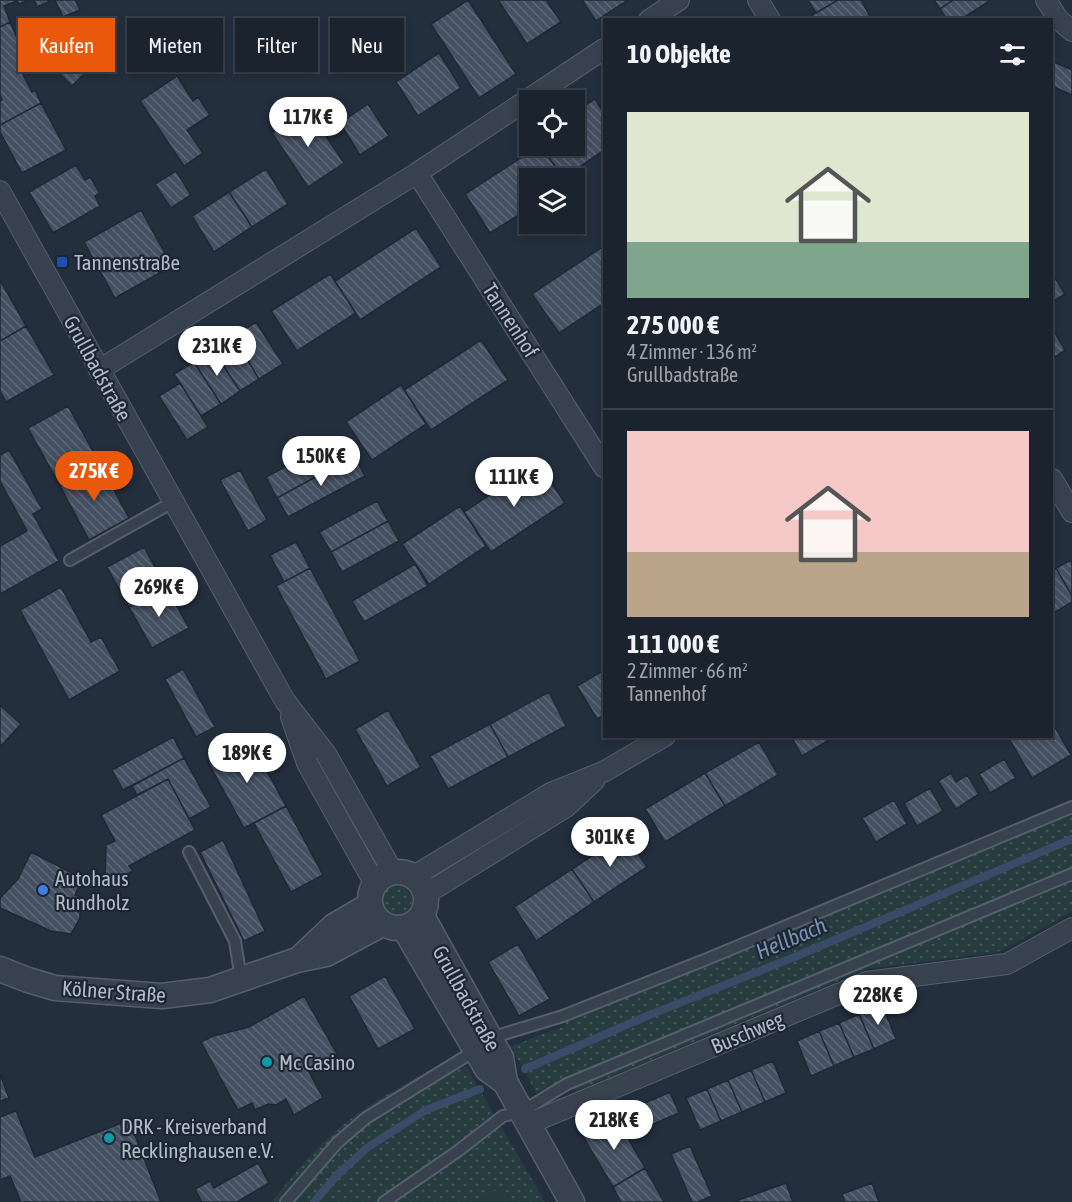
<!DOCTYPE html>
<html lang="de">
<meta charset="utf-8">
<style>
:root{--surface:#1b232e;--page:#282f3a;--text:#f1f3f6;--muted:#a0a4aa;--line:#39404a;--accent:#ea580c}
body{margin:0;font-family:"Asap Condensed",sans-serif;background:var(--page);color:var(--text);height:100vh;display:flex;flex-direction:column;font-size:22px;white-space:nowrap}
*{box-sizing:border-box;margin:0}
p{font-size:20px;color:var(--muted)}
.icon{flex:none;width:33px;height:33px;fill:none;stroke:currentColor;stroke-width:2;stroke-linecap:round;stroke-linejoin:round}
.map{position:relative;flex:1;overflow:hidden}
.details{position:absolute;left:603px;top:18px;width:450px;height:720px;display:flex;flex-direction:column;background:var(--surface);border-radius:0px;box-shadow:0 3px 9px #0003,0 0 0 2px var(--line)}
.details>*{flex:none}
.banner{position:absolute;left:18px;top:18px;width:495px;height:54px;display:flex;gap:12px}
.buttons{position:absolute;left:519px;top:90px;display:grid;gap:12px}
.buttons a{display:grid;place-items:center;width:66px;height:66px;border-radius:0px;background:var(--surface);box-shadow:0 3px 9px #0003,0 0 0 2px var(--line);font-size:30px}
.price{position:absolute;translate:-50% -51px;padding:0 14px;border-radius:21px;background:#fff;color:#222;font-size:20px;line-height:39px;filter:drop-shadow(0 2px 3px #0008)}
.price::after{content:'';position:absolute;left:50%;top:36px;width:18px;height:14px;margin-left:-9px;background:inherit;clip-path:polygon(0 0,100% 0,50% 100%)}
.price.active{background:var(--accent);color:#fff}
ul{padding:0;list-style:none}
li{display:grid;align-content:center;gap:12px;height:318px;padding:0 24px}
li+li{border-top:2px solid var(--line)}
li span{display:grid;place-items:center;height:186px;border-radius:0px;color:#555}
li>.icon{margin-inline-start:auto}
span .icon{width:108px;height:108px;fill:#fffc;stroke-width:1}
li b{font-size:26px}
h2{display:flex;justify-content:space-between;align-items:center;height:72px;padding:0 24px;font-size:26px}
.chip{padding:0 21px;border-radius:0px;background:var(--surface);box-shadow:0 3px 9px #0003,0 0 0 2px var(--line);font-size:21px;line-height:54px}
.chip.active{background:var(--accent);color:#fff}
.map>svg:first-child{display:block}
</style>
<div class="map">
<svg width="1072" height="1202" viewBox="0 0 1072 1202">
<defs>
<pattern id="grass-dots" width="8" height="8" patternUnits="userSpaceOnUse" patternTransform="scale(1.5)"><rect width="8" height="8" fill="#263c3f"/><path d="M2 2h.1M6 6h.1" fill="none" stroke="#435659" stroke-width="1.8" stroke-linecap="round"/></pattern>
<pattern id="building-back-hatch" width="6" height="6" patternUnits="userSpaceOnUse" patternTransform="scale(1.5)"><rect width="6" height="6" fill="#455162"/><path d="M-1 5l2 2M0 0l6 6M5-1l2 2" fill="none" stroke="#5d6877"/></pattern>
</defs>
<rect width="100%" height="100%" fill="#242f3e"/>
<path fill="url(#grass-dots)" d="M1072,801V912L998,952L866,969L577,1091L561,1081L536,1093L522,1066L510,1047L566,1025L561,1009L717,948Z
M382 900a15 15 0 1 1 30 0a15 15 0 1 1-30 0Z
M454,1056L460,1070L466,1066L545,1202H512L502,1187L477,1202H272C290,1179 308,1156 330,1136C366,1103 412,1081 454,1056Z"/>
<path fill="#263c3f" d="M503,1187L512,1202H477L502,1187Z"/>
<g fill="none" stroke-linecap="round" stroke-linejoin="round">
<path stroke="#394c67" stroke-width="8" d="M525,1069L647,1016L797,956L1072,839
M314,1202L336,1176L368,1147L426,1110L480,1089"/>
</g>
<path fill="url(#building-back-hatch)" stroke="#1f2835" stroke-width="1.5" d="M0,0H29L19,4L17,1L4,6L10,22L0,27Z
M34,0H52L37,7Z
M55,0H75L80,10L63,17Z
M468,0L516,74L479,98L431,24Z
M498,0H546L561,22L527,44Z
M582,0H628L596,21Z
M808,0H838L816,13Z
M838,0H861L872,20H815L812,15Z
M934,0H953L940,9Z
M953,0H991L960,20H947L940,9Z
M10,22L31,69L22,73L32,92L35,90L41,103L0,125V101L2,100L0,95V27Z
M89,34L107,51L72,86L55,69Z
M439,53L461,88L418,116L396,82Z
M1052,61L1072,70V95L1052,86Z
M177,76L193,101L198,97L210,115L187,130L203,153L184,166L140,101Z
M595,99L604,113V150L563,178L541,146H574V113Z
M41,103L66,150L22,173L0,132V125Z
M368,104L389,136L360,155L340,123Z
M308,109L344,163L308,187L272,133Z
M539,146H541L563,178H530V208L490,233L465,194Z
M76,165L85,180L90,177L100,193L95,196L100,206L53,233L29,192Z
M266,169L288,204L252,227L229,192Z
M176,171L191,195L171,208L155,184Z
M229,192L252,227L214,252L192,216Z
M141,210L172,266L115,298L84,242Z
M416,228L441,267L360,320L335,281Z
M604,246V303L559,333L532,294Z
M330,274L356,313L297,351L271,311Z
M1053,275L1065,294L1052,302V276Z
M0,280L26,326L0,341Z
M256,322L283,364L259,379L233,337Z
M26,326L54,375L6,402L0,391V341Z
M1052,328L1065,350L1052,359Z
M233,337L259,379L240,391L213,350Z
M481,340L508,380L431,430L404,390Z
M213,350L240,391L221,404L194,362Z
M194,362L221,404L201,416L174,374Z
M180,383L208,427L187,440L159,396Z
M401,385L426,424L372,460L346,422Z
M68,406L100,464L60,486L28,428Z
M343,436L354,456L277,498L266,477Z
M9,450L42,509L33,514L59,561L0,594V546L27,531L0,481V455Z
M354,456L365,476L288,517L277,498Z
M538,463L565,503L491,552L464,512Z
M100,464L129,518L89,540L60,486Z
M240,470L267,520L248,531L220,480Z
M377,501L388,521L331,552L319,532Z
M460,506L486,546L429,584L402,544Z
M388,521L399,541L342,572L331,552Z
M296,542L310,568L284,582L270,555Z
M144,547L166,587L129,607L107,567Z
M1071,560L1072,563V596L1056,568Z
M415,564L428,586L364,622L352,601Z
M310,568L360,661L326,679L276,586Z
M1056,568L1072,596V602L1052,614V571Z
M61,587L91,642L101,637L120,671L69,700L20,610Z
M166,587L189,628L152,648L129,607Z
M183,669L215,727L196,737L165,679Z
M604,670V715L597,719L577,686Z
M549,692L566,726L508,757L490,724Z
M0,705L21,724L0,747Z
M388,710L421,767L387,786L355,729Z
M1052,722L1071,755L1032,778L1008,737L1052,736Z
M490,724L508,757L448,789L430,756Z
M791,736H836L802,756Z
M173,737L184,758L123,790L112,770Z
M250,740L286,806L244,828L208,762Z
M759,742L778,775L725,806L705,773Z
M184,758L211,807L189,819L168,779L137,795L132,786Z
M1004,759L1016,778L990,793L979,774Z
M705,773L725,806L665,842L645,809Z
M951,773L956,782L967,775L979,794L956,809L938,781Z
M168,779L195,830L129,866L133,871L105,886L106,845L115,841L101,815Z
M930,788L943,811L917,826L904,803Z
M894,800L907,824L876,842L862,818Z
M286,806L323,875L291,892L254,823Z
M625,834L647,867L594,902L572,869Z
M223,840L265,931L244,941L200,852Z
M31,852L78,876L80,884L75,895L80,897V918L71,934L51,931L0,908V898L18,879Z
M572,869L594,902L536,941L514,907Z
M518,944L550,999L519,1016L488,962Z
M385,976L415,1029L378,1049L349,996Z
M304,996L337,1054L308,1070L323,1098L294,1115L286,1099L276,1105L268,1104L255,1110L252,1103L238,1110L201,1042L213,1036L249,1027Z
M882,1004L896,1039L874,1049L859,1014Z
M859,1014L874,1049L854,1057L839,1023Z
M839,1023L854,1057L834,1066L819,1031Z
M819,1031L834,1066L811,1076L797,1041Z
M773,1061L786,1093L765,1102L751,1070Z
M751,1070L765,1102L742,1112L728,1080Z
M0,1074L9,1098L0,1101Z
M728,1080L742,1112L721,1121L707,1089Z
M707,1089L721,1121L700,1130L686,1098Z
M670,1092L679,1113L626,1136L615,1116Z
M16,1111L35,1157L129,1120L161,1202H21L10,1176L0,1180V1117Z
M615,1116L645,1168L613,1187L582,1135Z
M690,1146L712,1196L698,1202H692L671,1154Z
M258,1163L269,1183L237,1202H202L195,1189L210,1181L214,1188Z
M645,1168L664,1202H621L613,1187Z
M786,1183L793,1202H736V1201Z
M872,1183L879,1202H845L842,1194Z"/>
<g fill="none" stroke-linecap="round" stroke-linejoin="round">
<g stroke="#565f6c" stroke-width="14">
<path id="service" d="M70,560L173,502
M189,852L235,941L241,980
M490,1038L563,1016L707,959L1072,807
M286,1202L337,1143L366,1118L476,1050
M384,1202L458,1151L503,1116L521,1112L567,1084L1072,874"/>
</g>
<g stroke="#565f6c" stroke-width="22">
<path id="minor" d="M758,0L770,20
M1046,0L1058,19L1072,31
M649,20L679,0
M417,173L604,467
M0,191L285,701L326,754L393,872
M99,370L417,173L604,49
M1052,479L1072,512
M291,717L307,763L375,884
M414,876L551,793L605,771L665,736
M426,894L566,807L594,781
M528,1124L867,982L1007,964L1072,928"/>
</g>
<g stroke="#565f6c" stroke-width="27">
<path id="tertiary" d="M370 900a28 28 0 1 1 56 0a28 28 0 1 1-56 0Z
M422,916L501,1058L505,1082L572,1202
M404,928L487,1069L505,1082
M299,959L334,926L370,905
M0,969L28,980L55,988L162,996L210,990L297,960L326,954L382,924"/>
</g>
<use href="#service" stroke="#38414e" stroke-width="10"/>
<use href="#minor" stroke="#38414e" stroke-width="20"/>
<use href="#tertiary" stroke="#38414e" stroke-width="24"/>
</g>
<rect fill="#1a4fb4" stroke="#1d2633" stroke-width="2" x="56" y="256" width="12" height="12" rx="3"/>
<circle fill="#3f7fe0" stroke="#1d2633" stroke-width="2" cx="43" cy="890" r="6"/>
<g fill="#0f9aa8" stroke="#1d2633" stroke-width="2">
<circle cx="267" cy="1062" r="6"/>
<circle cx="109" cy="1138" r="6"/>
</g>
<g text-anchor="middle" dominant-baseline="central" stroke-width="4.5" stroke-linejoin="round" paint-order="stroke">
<g font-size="21" fill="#b4bcc9" stroke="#1d2633" text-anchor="start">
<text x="74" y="262">Tannenstraße</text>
<text x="55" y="878">Autohaus<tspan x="55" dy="24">Rundholz</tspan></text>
<text x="279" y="1062">Mc Casino</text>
<text x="121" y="1126">DRK - Kreisverband<tspan x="121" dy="24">Recklinghausen e.V.</tspan></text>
</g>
<g font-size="21" fill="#b4bcc9" stroke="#1d2633">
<text transform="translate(511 320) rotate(57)">Tannenhof</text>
<text transform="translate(98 368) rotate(61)">Grullbadstraße</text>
<text transform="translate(114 991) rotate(4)">Kölner Straße</text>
<text transform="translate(467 998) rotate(61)">Grullbadstraße</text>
<text transform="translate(747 1032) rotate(-23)">Buschweg</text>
</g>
<g font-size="22" font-style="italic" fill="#7c92b1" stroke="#1d2633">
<text transform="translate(791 938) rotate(-23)">Hellbach</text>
</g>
</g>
</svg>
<div class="buttons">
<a><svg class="icon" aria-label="locate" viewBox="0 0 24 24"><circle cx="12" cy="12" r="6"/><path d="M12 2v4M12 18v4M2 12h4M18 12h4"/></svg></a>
<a><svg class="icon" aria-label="layers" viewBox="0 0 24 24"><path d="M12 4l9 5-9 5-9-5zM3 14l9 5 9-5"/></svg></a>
</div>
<b class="price" style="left:308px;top:148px">117K €</b>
<b class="price" style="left:217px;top:377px">231K €</b>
<b class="price" style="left:321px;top:487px">150K €</b>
<b class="price active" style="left:94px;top:502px">275K €</b>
<b class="price" style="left:514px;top:508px">111K €</b>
<b class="price" style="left:159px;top:618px">269K €</b>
<b class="price" style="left:247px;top:784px">189K €</b>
<b class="price" style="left:610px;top:868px">301K €</b>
<b class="price" style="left:878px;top:1026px">228K €</b>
<b class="price" style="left:614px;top:1151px">218K €</b>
<div class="banner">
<a class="chip active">Kaufen</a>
<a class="chip">Mieten</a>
<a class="chip">Filter</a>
<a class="chip">Neu</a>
</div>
<section class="details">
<h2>10 Objekte<svg class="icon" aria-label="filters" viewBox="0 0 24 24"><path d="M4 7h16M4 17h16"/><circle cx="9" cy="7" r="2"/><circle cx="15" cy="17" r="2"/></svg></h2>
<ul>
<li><span style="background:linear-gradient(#dfe7d0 70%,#7fa58c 0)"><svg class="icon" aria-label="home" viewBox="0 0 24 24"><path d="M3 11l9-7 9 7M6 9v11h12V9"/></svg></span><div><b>275 000 €</b><p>4 Zimmer · 136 m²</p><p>Grullbadstraße</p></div></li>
<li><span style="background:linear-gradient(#f6c9c9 65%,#b9a48a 0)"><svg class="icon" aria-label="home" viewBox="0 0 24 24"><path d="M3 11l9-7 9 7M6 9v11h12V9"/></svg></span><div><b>111 000 €</b><p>2 Zimmer · 66 m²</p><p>Tannenhof</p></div></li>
</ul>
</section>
</div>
